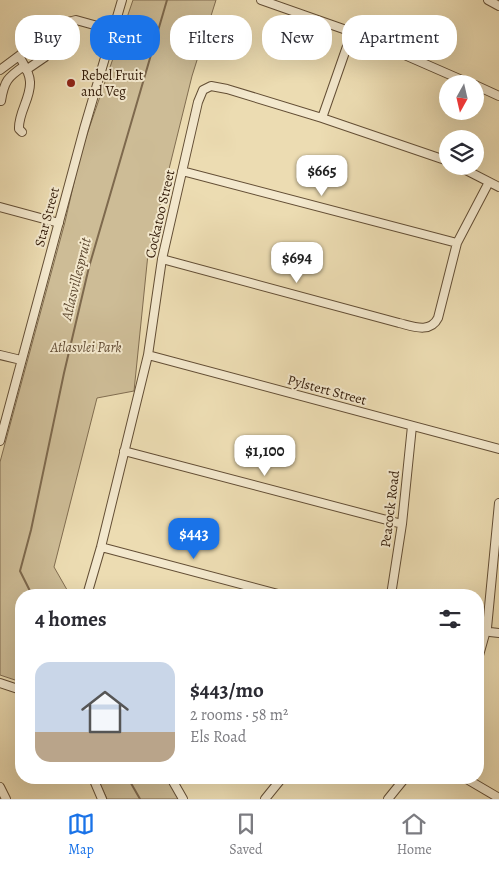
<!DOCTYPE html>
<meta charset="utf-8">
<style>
:root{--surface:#fff;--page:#f2f2f3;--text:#2b2b33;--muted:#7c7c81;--line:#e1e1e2;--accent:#1a73e8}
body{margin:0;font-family:Alegreya,serif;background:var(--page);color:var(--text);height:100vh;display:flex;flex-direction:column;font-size:19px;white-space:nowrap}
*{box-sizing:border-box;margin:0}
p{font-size:16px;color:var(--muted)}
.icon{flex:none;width:28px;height:28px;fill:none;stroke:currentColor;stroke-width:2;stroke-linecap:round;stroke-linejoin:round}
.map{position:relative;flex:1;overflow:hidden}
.drawer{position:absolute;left:15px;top:589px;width:469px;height:195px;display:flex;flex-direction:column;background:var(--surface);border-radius:20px;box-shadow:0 5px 20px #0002}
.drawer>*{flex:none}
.guide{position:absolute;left:15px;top:15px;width:470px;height:45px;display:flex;gap:10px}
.needle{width:32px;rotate:188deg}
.controls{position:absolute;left:439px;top:75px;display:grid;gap:10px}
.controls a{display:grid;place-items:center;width:45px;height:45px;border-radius:50%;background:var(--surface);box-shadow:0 5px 20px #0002;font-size:25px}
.price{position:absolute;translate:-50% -42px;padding:0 11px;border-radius:10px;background:#fff;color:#222;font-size:16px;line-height:32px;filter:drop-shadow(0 1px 2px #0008)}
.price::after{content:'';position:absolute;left:50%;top:30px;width:15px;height:11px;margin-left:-8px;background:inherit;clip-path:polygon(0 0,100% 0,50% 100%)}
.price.current{background:var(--accent);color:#fff}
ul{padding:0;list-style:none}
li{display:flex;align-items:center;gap:15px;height:125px;padding:0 20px}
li+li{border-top:1px solid var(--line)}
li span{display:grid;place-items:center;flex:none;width:140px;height:100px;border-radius:15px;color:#555}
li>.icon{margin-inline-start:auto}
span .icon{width:60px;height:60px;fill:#fffc;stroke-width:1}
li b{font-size:21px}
h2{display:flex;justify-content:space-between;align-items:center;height:60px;padding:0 20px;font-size:21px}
.pill{padding:0 18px;border-radius:20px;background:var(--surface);box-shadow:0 5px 20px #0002;font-size:18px;line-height:45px}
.pill.current{background:var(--accent);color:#fff}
.tabs{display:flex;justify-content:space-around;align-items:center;height:70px;border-top:1px solid var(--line);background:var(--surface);font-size:14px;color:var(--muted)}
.tabs a{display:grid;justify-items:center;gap:2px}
.tabs .current{color:var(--accent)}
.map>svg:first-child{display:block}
</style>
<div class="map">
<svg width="499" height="799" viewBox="0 0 499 799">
<rect width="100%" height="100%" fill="#ecdcb2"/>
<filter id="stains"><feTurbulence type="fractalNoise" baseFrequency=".004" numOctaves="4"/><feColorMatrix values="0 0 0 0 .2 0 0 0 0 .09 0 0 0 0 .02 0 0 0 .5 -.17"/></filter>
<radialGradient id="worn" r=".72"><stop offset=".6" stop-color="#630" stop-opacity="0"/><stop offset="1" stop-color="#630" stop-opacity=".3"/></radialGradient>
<path fill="#cdbc96" stroke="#816d50" d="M133,0H216L192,76L148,254L134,391L97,398L54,567L70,595H21V682L0,675V462L65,222L81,152Z
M97,778H168L179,799H107Z"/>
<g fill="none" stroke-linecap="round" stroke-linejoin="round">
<path stroke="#7e694d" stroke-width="2" d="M32,595L20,571L31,530L64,373L89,267L167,0
M128,778L140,799"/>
<g stroke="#634e35" stroke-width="10">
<path id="minor" d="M261,0L352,32L471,84
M488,0L499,6
M19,56C23,63 30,73 30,82C31,98 18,113 19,129L22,132
M0,70L63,23L76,20L112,30
M26,70L45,57
M475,85L499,96
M1,101C4,81 8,77 24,66
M322,118L352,32
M458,166L499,187
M182,171L457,243
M0,207L59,223
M162,259L399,323C412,326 430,334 438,318L457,243L489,182
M0,355L21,360
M148,355L499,449
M0,441L84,129L122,0
M124,451L402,524
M101,547L282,595
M87,595L101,547L148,355L162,259L198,102L203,90L211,86L227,89L322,118L448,161
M391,595L402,524L412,426
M487,628L499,503
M490,632L499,633
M478,659L485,634
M0,683L21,690
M93,778L102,799
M171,778L183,799
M465,778L499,798
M0,787L6,799
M265,799L282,778
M388,799L405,778"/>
</g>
<use href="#minor" stroke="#f3e8cd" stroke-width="8"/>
</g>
<circle fill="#8f2418" stroke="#f3e8cd" stroke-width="2" cx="71" cy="83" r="5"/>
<g text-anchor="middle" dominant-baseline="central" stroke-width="4" stroke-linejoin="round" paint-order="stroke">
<g font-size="14" fill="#351e0b" stroke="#f3e8cd" text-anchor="start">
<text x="81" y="75">Rebel Fruit<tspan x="81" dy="16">and Veg</tspan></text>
</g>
<g font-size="14" fill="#351e0b" stroke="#f3e8cd">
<text transform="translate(160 214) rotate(-77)">Cockatoo Street</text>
<text transform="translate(47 217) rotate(-75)">Star Street</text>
<text transform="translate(327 390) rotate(15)">Pylstert Street</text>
<text transform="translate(390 509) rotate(-83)">Peacock Road</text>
</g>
<g font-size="14" font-style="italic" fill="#634d35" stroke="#f3e8cd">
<text x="86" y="347">Atlasvlei Park</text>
</g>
<g font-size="15" font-style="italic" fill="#5f4a32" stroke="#f3e8cd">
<text transform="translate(76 279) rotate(-76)">Atlasvillespruit</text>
</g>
</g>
<rect width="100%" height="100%" filter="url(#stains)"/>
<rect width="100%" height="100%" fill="url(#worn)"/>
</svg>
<div class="controls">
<a><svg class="needle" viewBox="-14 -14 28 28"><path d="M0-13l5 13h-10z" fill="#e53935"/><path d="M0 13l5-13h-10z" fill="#7c7c81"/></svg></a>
<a><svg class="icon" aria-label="layers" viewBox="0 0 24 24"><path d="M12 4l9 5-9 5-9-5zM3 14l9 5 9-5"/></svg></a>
</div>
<b class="price" style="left:322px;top:197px">$665</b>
<b class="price" style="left:297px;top:284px">$694</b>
<b class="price" style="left:265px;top:477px">$1,100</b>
<b class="price current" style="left:194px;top:560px">$443</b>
<div class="guide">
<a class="pill">Buy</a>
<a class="pill current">Rent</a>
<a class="pill">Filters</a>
<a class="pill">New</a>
<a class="pill">Apartment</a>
</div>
<section class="drawer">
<h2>4 homes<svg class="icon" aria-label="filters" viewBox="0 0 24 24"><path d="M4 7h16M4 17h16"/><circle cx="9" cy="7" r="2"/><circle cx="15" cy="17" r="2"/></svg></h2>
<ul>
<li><span style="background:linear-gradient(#c9d6e8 70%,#b9a48a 0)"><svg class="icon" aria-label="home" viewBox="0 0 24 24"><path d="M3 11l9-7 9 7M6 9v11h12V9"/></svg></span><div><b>$443/mo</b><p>2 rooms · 58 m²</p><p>Els Road</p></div></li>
</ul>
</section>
</div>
<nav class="tabs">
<a class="current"><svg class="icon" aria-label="map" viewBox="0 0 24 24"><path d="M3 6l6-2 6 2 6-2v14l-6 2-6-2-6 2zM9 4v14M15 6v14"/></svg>Map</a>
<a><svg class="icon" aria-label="saved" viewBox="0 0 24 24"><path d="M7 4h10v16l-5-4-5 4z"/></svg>Saved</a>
<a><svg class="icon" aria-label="home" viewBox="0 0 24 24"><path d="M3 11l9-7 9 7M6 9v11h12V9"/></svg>Home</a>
</nav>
